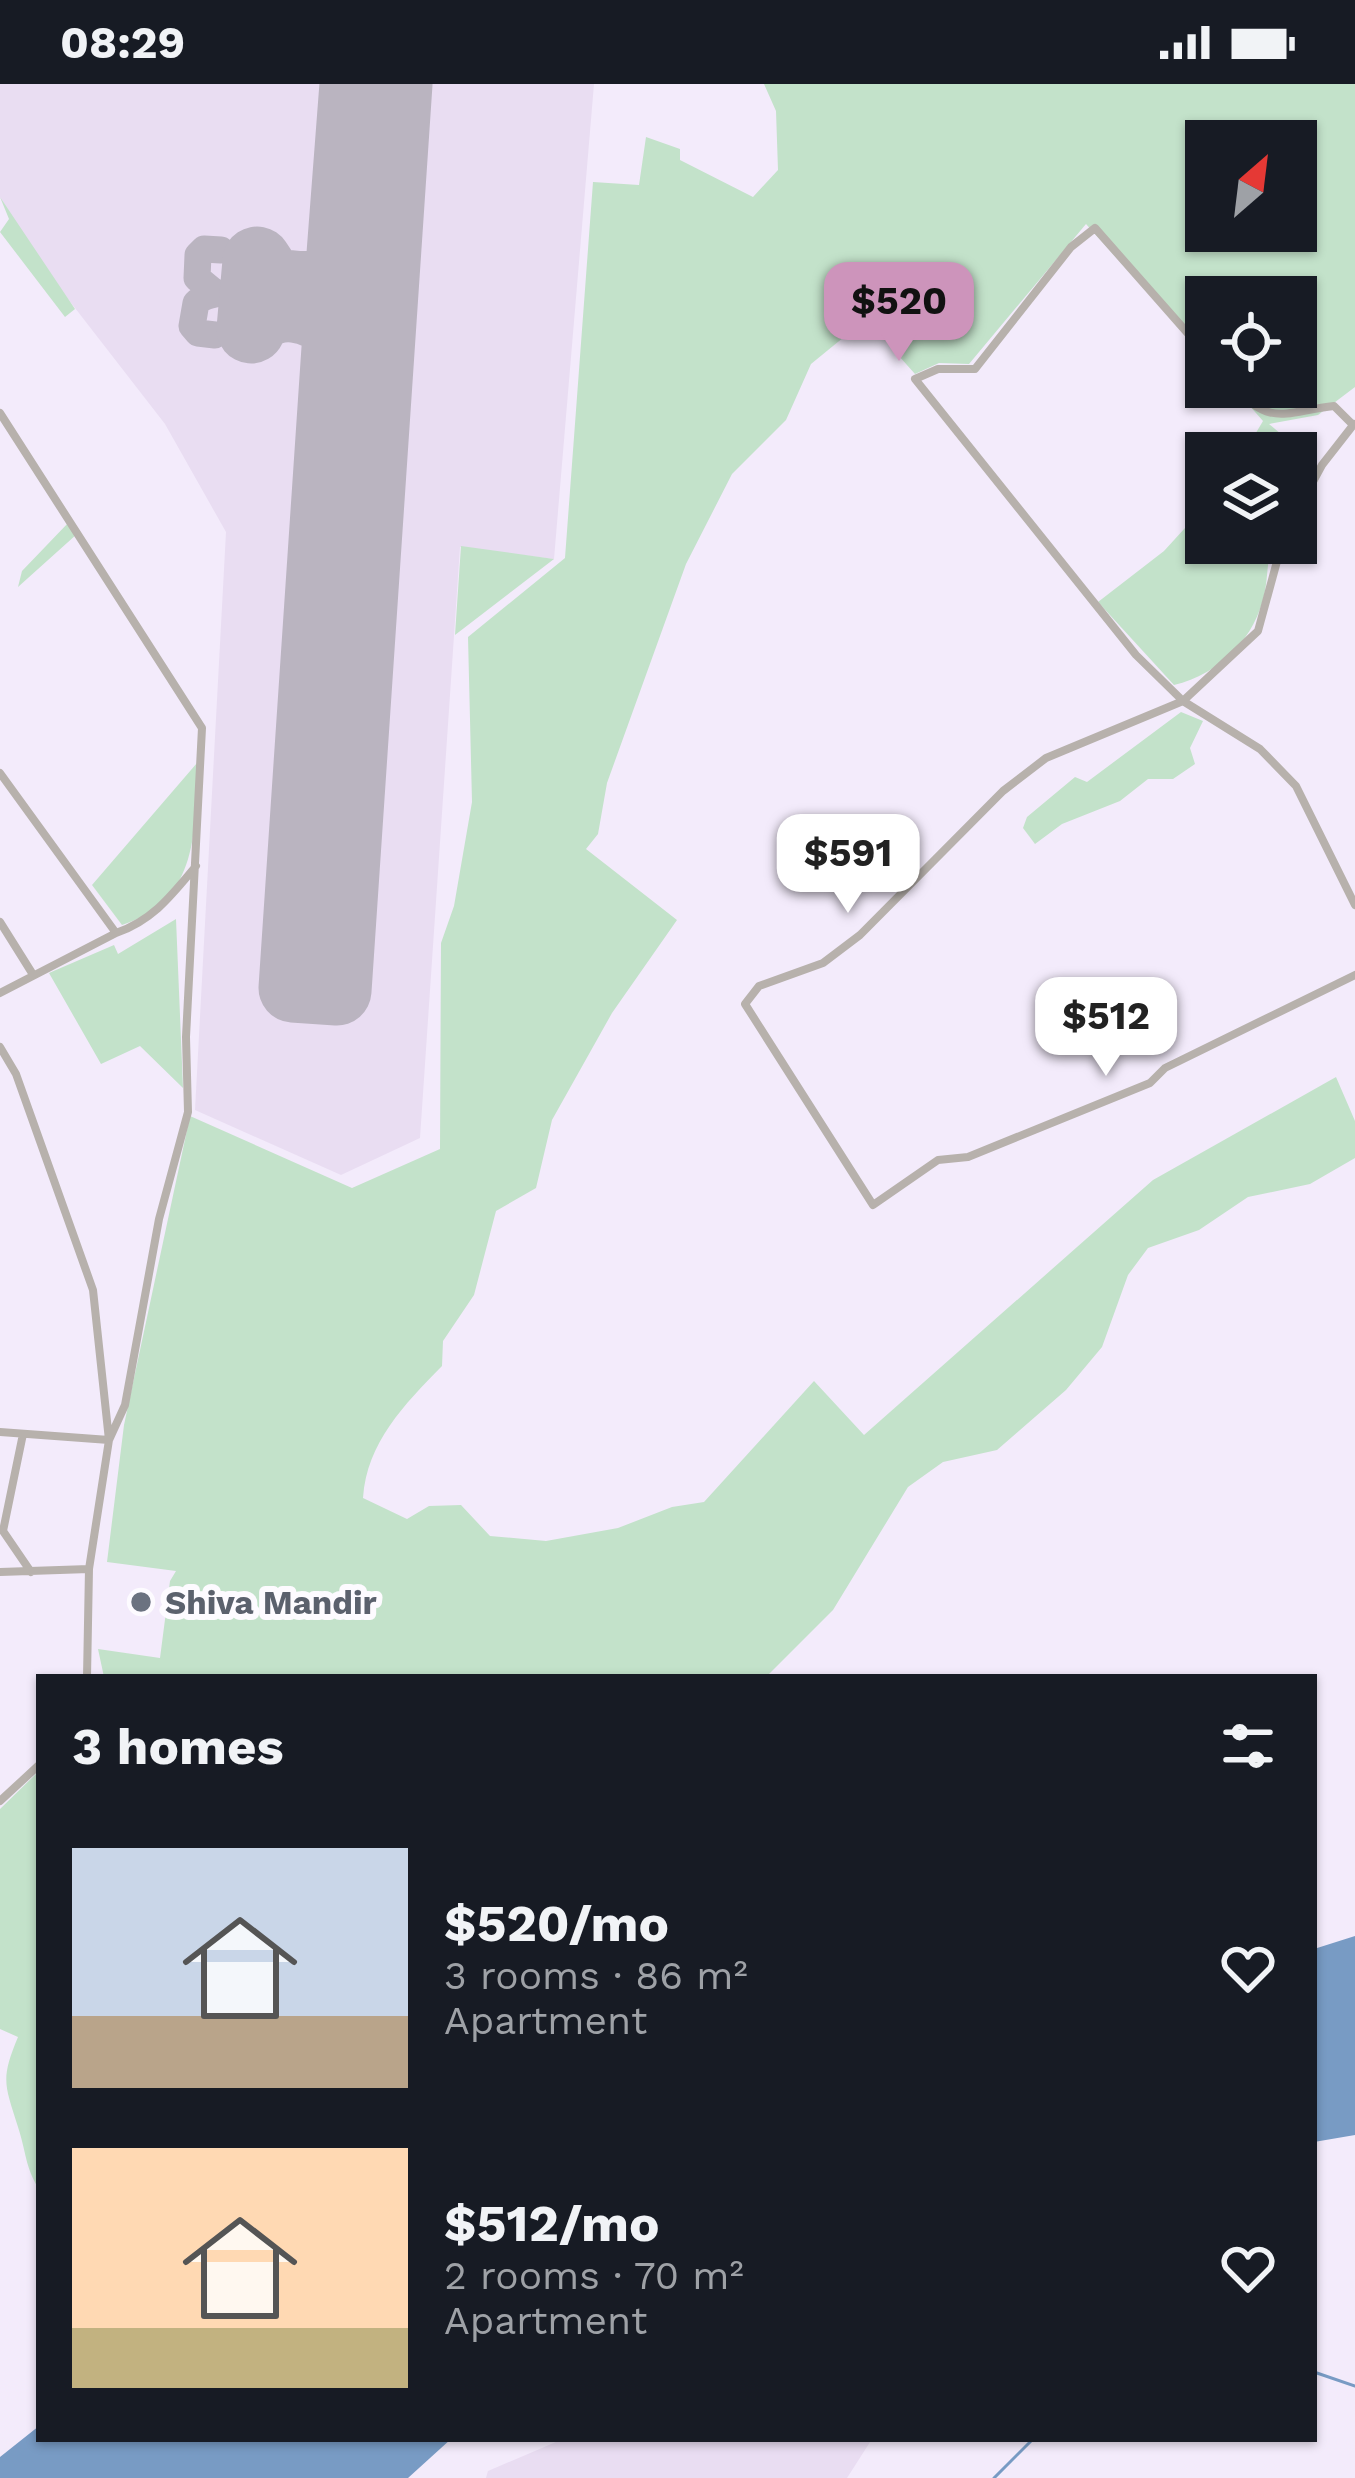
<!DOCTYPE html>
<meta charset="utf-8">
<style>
:root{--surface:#171b24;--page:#20242c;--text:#f1f3f6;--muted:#9ea1a6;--accent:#cd94bb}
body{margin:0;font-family:"Work Sans",sans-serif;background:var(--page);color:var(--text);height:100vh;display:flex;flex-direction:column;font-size:45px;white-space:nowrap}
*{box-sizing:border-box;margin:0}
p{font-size:39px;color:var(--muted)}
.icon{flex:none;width:66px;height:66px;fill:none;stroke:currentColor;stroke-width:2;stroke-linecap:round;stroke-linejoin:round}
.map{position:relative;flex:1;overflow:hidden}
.details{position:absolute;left:36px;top:1590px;width:1281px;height:768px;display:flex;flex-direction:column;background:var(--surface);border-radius:0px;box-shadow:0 3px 9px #0004}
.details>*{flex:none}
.needle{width:78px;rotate:28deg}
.fabs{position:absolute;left:1185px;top:36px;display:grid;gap:24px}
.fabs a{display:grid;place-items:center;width:132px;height:132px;border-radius:0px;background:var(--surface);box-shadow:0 3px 9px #0004;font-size:60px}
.price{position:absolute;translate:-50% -102px;padding:0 27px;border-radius:24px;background:#fff;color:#222;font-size:39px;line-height:78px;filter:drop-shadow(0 3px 6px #0008)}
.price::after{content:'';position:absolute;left:50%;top:72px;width:36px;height:27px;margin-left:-18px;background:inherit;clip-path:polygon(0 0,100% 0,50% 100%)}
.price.selected{background:var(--accent);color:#111}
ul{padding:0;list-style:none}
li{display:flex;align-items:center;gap:36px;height:300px;padding:0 36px}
li span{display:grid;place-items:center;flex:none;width:336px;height:240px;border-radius:0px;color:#555}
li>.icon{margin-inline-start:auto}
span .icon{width:144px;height:144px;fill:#fffc;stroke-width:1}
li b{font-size:51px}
h2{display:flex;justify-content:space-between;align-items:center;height:144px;padding:0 36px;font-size:51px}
.status{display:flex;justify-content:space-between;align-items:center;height:84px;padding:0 60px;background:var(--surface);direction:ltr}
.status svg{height:33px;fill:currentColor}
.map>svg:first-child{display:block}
</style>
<div class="status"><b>08:29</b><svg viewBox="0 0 49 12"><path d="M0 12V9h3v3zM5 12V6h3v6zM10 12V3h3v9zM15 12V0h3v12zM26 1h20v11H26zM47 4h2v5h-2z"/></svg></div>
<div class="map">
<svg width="1355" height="2394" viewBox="0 0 1355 2394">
<rect width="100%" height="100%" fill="#f3ebfb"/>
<path fill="#e9ddf2" d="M0,0H594L554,475L460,463L420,1054L341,1091L195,1026L226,448L165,340L44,184L0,113Z
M563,2355H872L847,2394H486L488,2387Z"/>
<path fill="#c3e2ca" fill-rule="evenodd" d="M764,0H1355V303L1318,331L1269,340L1314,378L1296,414V369H1244L1263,337L1233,303H1296V213H1206V273L1086,140L969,280L939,279L915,290L866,235L811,280L786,336L732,390L686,480L607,699L598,750L586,765L677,836L612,929L552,1036L536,1104L496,1127L474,1211L443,1257L442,1282C404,1321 367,1358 363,1414L407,1435L429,1422L461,1421L490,1452L546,1457L618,1444L672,1423L704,1418L814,1297L864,1351L1153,1096L1336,993L1355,1037V1074L1310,1100L1248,1113L1199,1146L1148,1164L1128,1191L1102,1263L1066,1306L997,1366L943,1378L908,1403L833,1526L766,1593H104L98,1565L160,1574L170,1497L176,1487L107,1478L124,1341L190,1032L352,1104L440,1065L441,859L454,822L472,718L468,553L565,474L593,98L639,101L646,53L680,65V76L753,113L778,86L776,27ZM1206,57H1296V147H1206Z
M0,113L75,225L65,233L0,148L9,135Z
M1206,421V459H1273C1267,474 1268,491 1265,507C1256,554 1220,590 1174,601L1098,518L1164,467Z
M69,438L77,450L18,503L22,487Z
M461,462L554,475L455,551Z
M1181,628L1203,637L1190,664L1195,680L1173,695H1148L1120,717L1062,740L1035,760L1023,744L1027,733L1075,693L1087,698Z
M197,679C195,745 200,816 122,841L92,801Z
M176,835L183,1004L140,962L101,980L49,889L114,861L118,870Z
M39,1687V2105C25,2083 26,2067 18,2043C5,2001 0,1996 18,1953L0,1945V1725Z"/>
<path fill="#789bc4" d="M1355,1852V2051L1314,2058V1865Z
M39,2342V2355H451L408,2394H0V2373Z"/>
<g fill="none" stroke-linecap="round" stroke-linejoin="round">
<path stroke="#789bc4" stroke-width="3" d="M1314,2288L1355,2302
M994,2394L1033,2355"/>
<path stroke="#bab4c0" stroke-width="27" d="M214,208L197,194L198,171L204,165L221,166
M319,215C375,207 366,141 369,98
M215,251L198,249L192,242L196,219C217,196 339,210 355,241C365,263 355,303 354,327"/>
<path stroke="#bab4c0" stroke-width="69" d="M354,0L340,183C324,208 298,202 271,198L257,177L251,245C266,212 322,221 337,249L293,904L337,907L398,0"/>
<path stroke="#b7b1ac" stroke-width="8" d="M1206,270L1095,144L1071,163L975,285H938L915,295L1136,571L1183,617L1260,665L1296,702L1355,821
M1235,303C1271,344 1286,327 1334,322L1353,341
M0,329L202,644L186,953L188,1028L159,1135L125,1321L109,1356L89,1485L87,1593
M1296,429L1322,381L1354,340
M1282,459L1258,547L1183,617L1046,674L1003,707L860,851L823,879L759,902L745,920L873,1121L938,1076L968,1073L1150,999L1165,984L1355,891
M0,689L116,849L0,909
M0,838L32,889
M116,849C153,836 171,812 196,782
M0,963L16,990L93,1206L109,1356L0,1348
M23,1350L3,1447L31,1488
M0,1488L89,1485
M0,1717L39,1681"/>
</g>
<circle fill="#6b7280" stroke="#fdfbff" stroke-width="4.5" cx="141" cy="1518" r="12"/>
<g text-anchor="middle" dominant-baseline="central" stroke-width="12" stroke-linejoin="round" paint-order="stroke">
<g font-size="33" font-weight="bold" fill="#5b616d" stroke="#fdfbff" text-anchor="start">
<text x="165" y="1518">Shiva Mandir</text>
</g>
</g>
</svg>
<div class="fabs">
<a><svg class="needle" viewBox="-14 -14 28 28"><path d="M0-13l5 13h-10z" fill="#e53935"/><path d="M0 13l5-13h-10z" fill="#9ea1a6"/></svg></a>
<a><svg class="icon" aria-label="locate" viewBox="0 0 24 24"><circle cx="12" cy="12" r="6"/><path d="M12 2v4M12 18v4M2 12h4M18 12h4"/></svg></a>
<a><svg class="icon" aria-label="layers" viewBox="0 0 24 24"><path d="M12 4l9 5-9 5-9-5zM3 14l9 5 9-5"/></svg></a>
</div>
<b class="price selected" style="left:899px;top:280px">$520</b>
<b class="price" style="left:848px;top:832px">$591</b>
<b class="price" style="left:1106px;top:995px">$512</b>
<section class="details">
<h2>3 homes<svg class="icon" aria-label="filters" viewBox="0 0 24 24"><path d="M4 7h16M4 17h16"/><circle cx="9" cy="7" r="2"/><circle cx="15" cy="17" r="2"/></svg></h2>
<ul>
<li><span style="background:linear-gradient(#c9d6e8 70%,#b9a48a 0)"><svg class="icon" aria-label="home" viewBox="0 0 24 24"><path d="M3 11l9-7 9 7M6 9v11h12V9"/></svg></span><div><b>$520/mo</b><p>3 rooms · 86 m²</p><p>Apartment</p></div><svg class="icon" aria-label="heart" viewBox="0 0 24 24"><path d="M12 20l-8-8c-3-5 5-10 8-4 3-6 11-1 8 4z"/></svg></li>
<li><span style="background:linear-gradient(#ffd9b3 75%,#c2b280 0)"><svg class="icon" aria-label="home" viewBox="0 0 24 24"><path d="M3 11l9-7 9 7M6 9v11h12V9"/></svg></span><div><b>$512/mo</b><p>2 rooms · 70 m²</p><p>Apartment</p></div><svg class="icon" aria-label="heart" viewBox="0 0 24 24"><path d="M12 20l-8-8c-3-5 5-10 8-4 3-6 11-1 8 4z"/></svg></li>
</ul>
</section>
</div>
